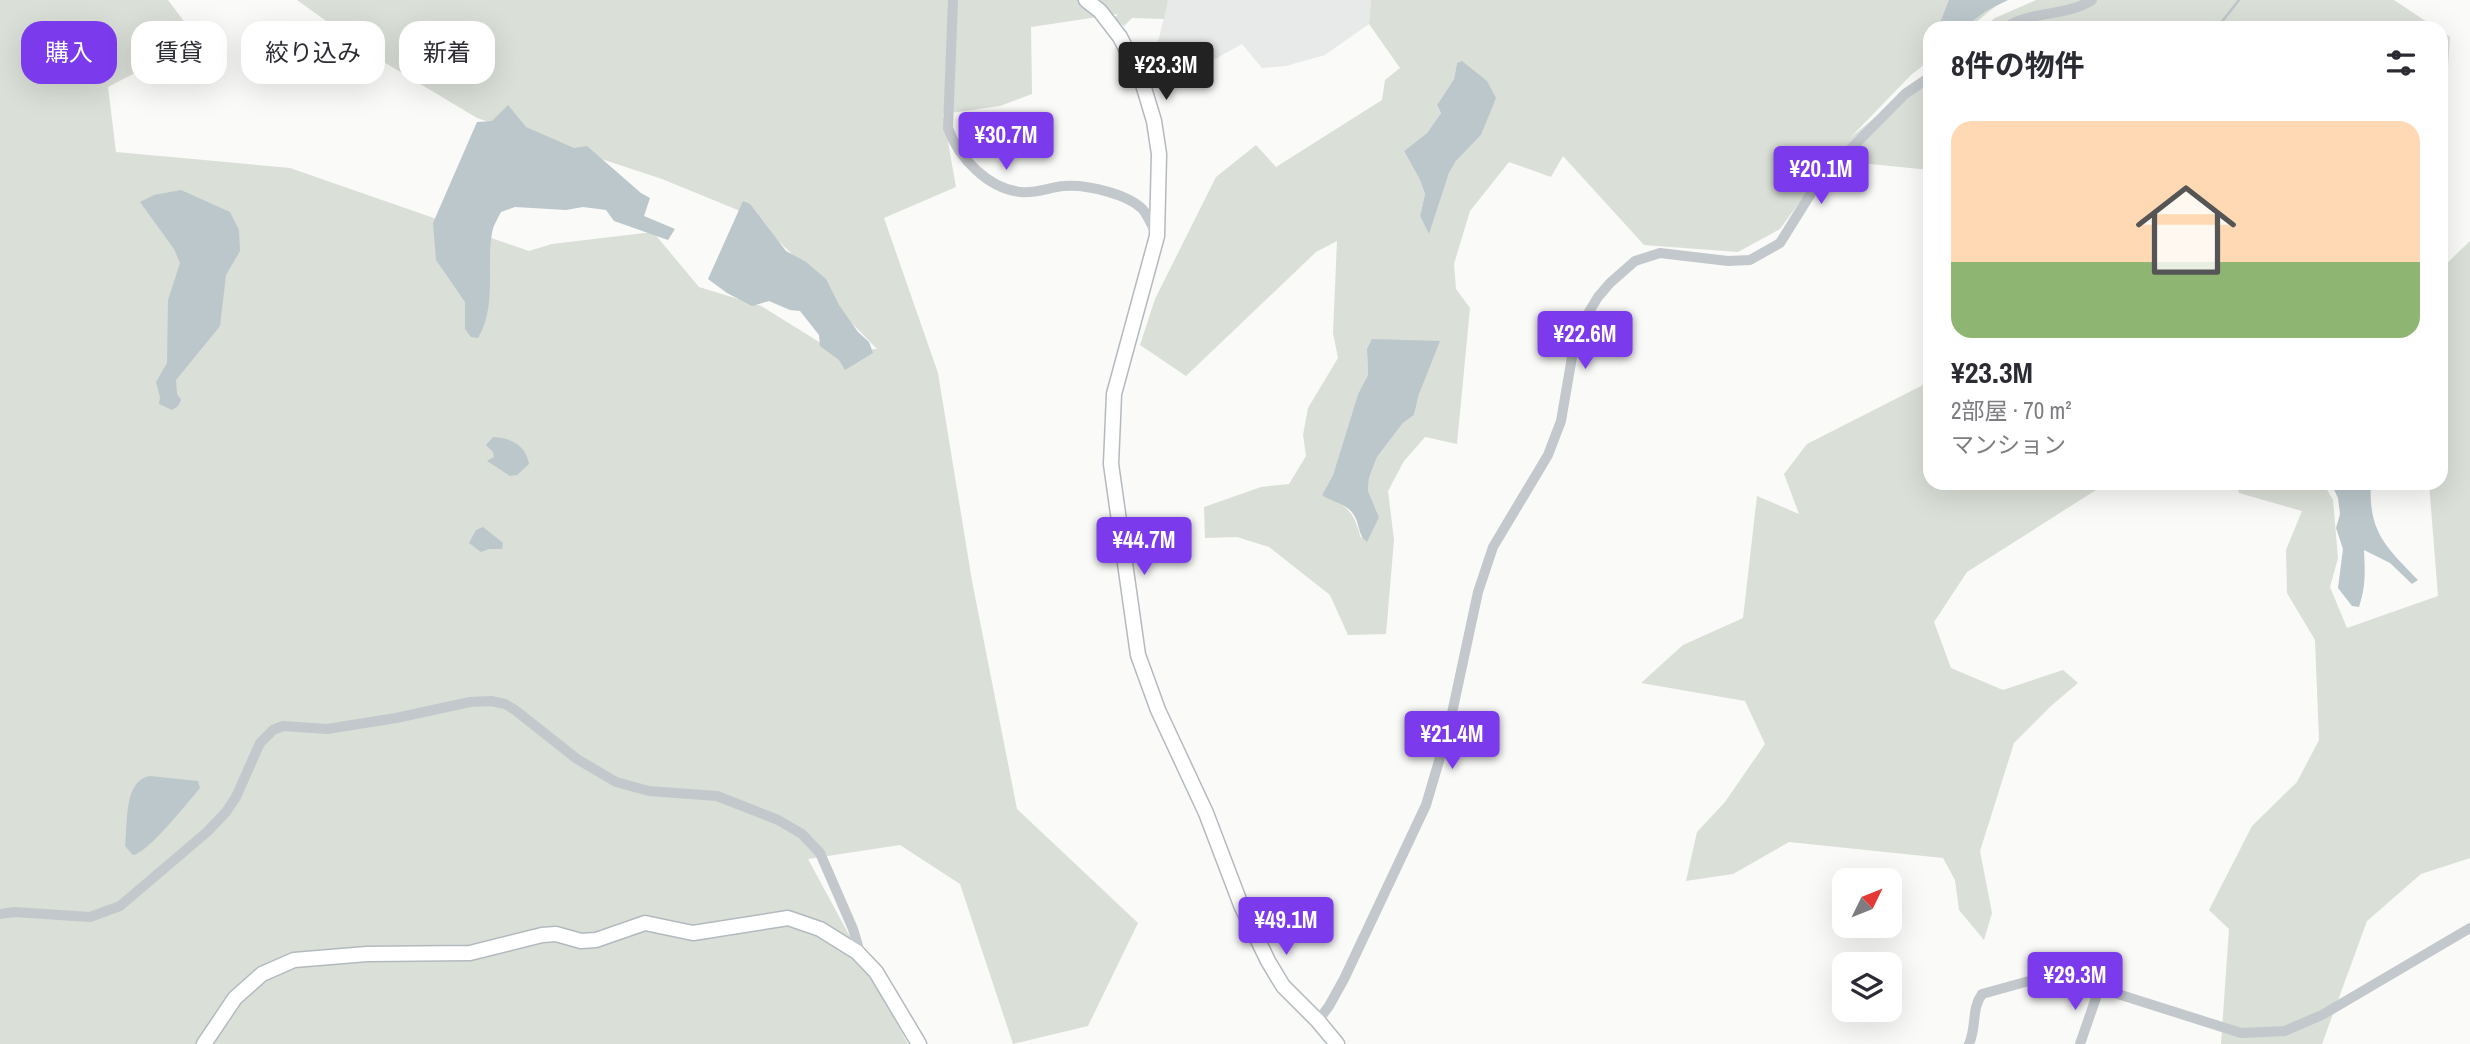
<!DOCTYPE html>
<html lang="ja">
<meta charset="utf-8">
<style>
:root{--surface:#fff;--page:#f2f2f3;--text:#2b2b33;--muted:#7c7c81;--line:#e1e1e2;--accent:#7c3aed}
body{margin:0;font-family:"Archivo Narrow","Noto Sans JP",sans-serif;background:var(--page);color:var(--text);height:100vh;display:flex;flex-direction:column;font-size:26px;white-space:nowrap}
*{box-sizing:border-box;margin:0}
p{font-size:23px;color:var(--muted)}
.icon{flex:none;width:38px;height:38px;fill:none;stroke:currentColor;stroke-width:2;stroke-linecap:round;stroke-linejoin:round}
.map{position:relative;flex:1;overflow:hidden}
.panel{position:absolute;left:1923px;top:21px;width:525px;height:469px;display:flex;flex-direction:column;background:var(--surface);border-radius:21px;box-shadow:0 7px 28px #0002}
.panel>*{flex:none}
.top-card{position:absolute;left:21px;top:21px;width:665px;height:63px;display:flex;gap:14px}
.needle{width:46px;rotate:47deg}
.controls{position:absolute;left:1832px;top:868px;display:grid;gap:14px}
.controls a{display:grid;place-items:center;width:70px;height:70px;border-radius:14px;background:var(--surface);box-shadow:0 7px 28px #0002;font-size:35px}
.price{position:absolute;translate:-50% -60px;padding:0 16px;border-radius:7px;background:var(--accent);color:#fff;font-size:23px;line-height:46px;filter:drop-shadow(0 2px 4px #0008)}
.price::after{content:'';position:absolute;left:50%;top:42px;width:21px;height:16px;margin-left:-10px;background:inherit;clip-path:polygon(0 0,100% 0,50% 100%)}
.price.on{background:#222;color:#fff}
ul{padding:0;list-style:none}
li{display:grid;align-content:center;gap:14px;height:371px;padding:0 28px}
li+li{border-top:2px solid var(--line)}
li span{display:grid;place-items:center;height:217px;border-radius:21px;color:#555}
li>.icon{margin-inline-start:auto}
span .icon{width:126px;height:126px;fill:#fffc;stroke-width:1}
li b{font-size:30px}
h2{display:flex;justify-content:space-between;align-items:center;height:84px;padding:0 28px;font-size:30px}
.tag{padding:0 24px;border-radius:21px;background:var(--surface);box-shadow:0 7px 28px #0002;font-size:24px;line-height:63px}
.tag.on{background:var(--accent);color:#fff}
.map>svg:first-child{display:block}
</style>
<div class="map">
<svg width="2470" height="1044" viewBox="0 0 2470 1044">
<rect width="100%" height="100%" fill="#fafaf8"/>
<path fill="#e8e9e9" d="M1168,0H1371L1369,24L1325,55L1286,66L1262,68L1242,44L1215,59L1201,43L1155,79L1145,70L1159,38Z"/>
<path fill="#dadfd7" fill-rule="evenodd" d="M0,0H168L198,40L108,87L116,152L290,168L529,251L552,244L653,232L699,287L761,306L832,350L877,349L842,313L789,251L750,215L662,179L477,118L382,61L297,0H1168L1164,19L1132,18L1124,26L1113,19L1118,14L1031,27L1032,94L1000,106L943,114L956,187L884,218L938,373L972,581L1017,809L1138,923L1088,1026L1013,1044L960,884L900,845L808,859L908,1044H0Z
M1371,0H2003L1969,28H1930V60L1911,75L1850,138L1930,72V170L1830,160L1780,229L1738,252L1644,245L1563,156L1551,177L1509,162L1470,211L1454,264L1456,289L1470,308L1457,444L1425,437L1404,461L1388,491L1394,540L1386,634L1348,635L1330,595L1269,547L1237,537L1205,538L1204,507L1261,487L1289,484L1306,456L1303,435L1308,408L1338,358L1333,333L1337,241L1316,252L1186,376L1140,345L1155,299L1216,177L1256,145L1276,167L1382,100L1385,80L1400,68L1369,24ZM1457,63L1481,135L1456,161L1449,173L1429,233L1420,216L1425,194L1420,180L1404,151L1427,133L1441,113L1437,105L1454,79ZM1367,349L1419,394L1414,415L1403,423L1377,457L1369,478L1368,491L1379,517L1361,538C1353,510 1348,506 1322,495L1333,475L1358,394L1368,375Z
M2036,0H2394L2436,28H1982L1995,18Z
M2441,31L2450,37L2441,170Z
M2470,241V858L2421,874L2367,921L2322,1044H2221L2229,929L2209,910L2252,826L2297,782L2319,740L2315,640L2287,593L2286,550L2302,511L2239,493L2236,483H2323L2333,500L2338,558L2330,587L2347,628L2438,596L2429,483H2441V269Z
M1930,377V483H2107L1967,572L1934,622L1951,668L2003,690L2063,670L2078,683L2051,706L2014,743L1980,851L1992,913L1984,940L1959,910L1955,880L1943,858L1789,842L1733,874L1686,881L1697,832L1725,802L1765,744L1745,701L1641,683L1683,645L1743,618L1757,496L1799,514L1784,474L1807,444L1921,386Z"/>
<path fill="#bbc7cb" d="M1949,0H2008L1986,11L1963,28H1938Z
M1462,61L1487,81L1496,98L1481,135L1456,161L1449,173L1429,234L1420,216L1425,194L1420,180L1404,151L1427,133L1441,113L1437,105L1454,79L1457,63Z
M508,105L526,127L574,148L587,146L641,193L650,198L644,216L675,229L668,240L614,221L606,210L583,207L566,210L515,207L501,212C498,218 493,226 492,233C486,267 497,306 478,338L471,337L465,329V302L436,260L433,223L477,122L492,121Z
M181,190L230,212L239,230L240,251L226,275L220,326L176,380L177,394L181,400L178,406L172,410L159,404L160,397L156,382L167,363L168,300L180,263L174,249L140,202L154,195Z
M743,201L750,204L786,251L806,262L826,279L839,305L858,332L869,342L873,353L845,370L839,360L820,346L819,335L800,311L790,310L769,301L752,306L727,293L708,279Z
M1372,339L1440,341L1419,394L1414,415L1403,423L1377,457L1369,478L1368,491L1379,517L1367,542C1358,535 1360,526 1355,517C1348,503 1333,503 1322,495L1333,475L1358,394L1368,375L1367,349Z
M493,437C511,438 526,445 529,464L517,475L510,476L487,461L494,457L493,452L486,445Z
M2331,483H2371C2368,532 2386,547 2418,580L2412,584L2390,563L2364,550C2365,572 2366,585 2359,607L2352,606L2338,588L2343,549L2336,528L2340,514L2338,498Z
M483,527L503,543L502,549H489L481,552L469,543L476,530Z
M150,776L198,781L200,788C189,801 147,854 133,855L125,846C128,825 123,780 150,776Z"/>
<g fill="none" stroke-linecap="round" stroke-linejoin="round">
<path stroke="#bbc7cb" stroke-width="2.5" d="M2217,28L2239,0"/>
<g stroke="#b3babf" stroke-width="17">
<path id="secondary" d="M1086,0L1100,11L1120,37L1141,78L1154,121L1159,154L1157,236L1114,394L1111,464L1138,655L1158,710L1206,813L1241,905L1268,961L1283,986L1318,1021L1337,1044
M204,1044L235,998L262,974L294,960L367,954L470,953L542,935L556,934L581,941L596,940L645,923L693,933L788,918L820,929L857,952L876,972L919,1044"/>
</g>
<path stroke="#c3c8cc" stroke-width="10" d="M953,0L948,128C958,157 988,189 1021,192C1035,194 1050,187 1064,186C1085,184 1130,194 1144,211C1149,218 1153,228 1157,235
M2005,28C2031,10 2066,17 2092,0
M0,914L14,912L90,917L120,906L207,832L226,812L236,797L260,743L273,730L283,726L327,729L396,718L470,702L491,701L505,704L515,710L577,759L616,782L649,791L717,796L778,820L802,834L820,853L853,929L861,956
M1318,1021L1329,1006L1344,979L1426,805L1449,727L1478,592L1493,547L1548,455L1561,421L1572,357L1584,320L1598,297L1610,283L1635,261L1660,253L1728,261L1750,260L1780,243L1818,182L1905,94L1930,77
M1969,1044C1977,1027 1971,1009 1982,994L2047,976H2061L2241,1033L2285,1031L2322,1015L2470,928
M2080,1044L2099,989"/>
<use href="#secondary" stroke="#fff" stroke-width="14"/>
</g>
</svg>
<div class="controls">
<a><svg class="needle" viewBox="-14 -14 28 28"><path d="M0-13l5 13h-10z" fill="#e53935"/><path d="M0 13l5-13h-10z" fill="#7c7c81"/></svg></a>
<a><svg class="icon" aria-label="layers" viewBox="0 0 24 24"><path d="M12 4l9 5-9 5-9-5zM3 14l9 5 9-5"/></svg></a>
</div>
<b class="price on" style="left:1166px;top:102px">¥23.3M</b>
<b class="price" style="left:1006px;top:172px">¥30.7M</b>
<b class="price" style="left:1821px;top:206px">¥20.1M</b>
<b class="price" style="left:1585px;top:371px">¥22.6M</b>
<b class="price" style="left:1144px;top:577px">¥44.7M</b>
<b class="price" style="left:1452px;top:771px">¥21.4M</b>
<b class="price" style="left:1286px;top:957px">¥49.1M</b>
<b class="price" style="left:2075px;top:1012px">¥29.3M</b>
<div class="top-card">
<a class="tag on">購入</a>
<a class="tag">賃貸</a>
<a class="tag">絞り込み</a>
<a class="tag">新着</a>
</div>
<section class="panel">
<h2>8件の物件<svg class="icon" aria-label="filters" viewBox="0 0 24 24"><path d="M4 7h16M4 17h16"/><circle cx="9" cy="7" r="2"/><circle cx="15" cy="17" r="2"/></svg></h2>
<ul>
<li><span style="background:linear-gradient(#ffd9b3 65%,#8fb573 0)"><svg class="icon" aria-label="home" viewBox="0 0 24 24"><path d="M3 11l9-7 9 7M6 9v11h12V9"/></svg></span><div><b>¥23.3M</b><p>2部屋 · 70 m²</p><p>マンション</p></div></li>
</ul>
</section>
</div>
